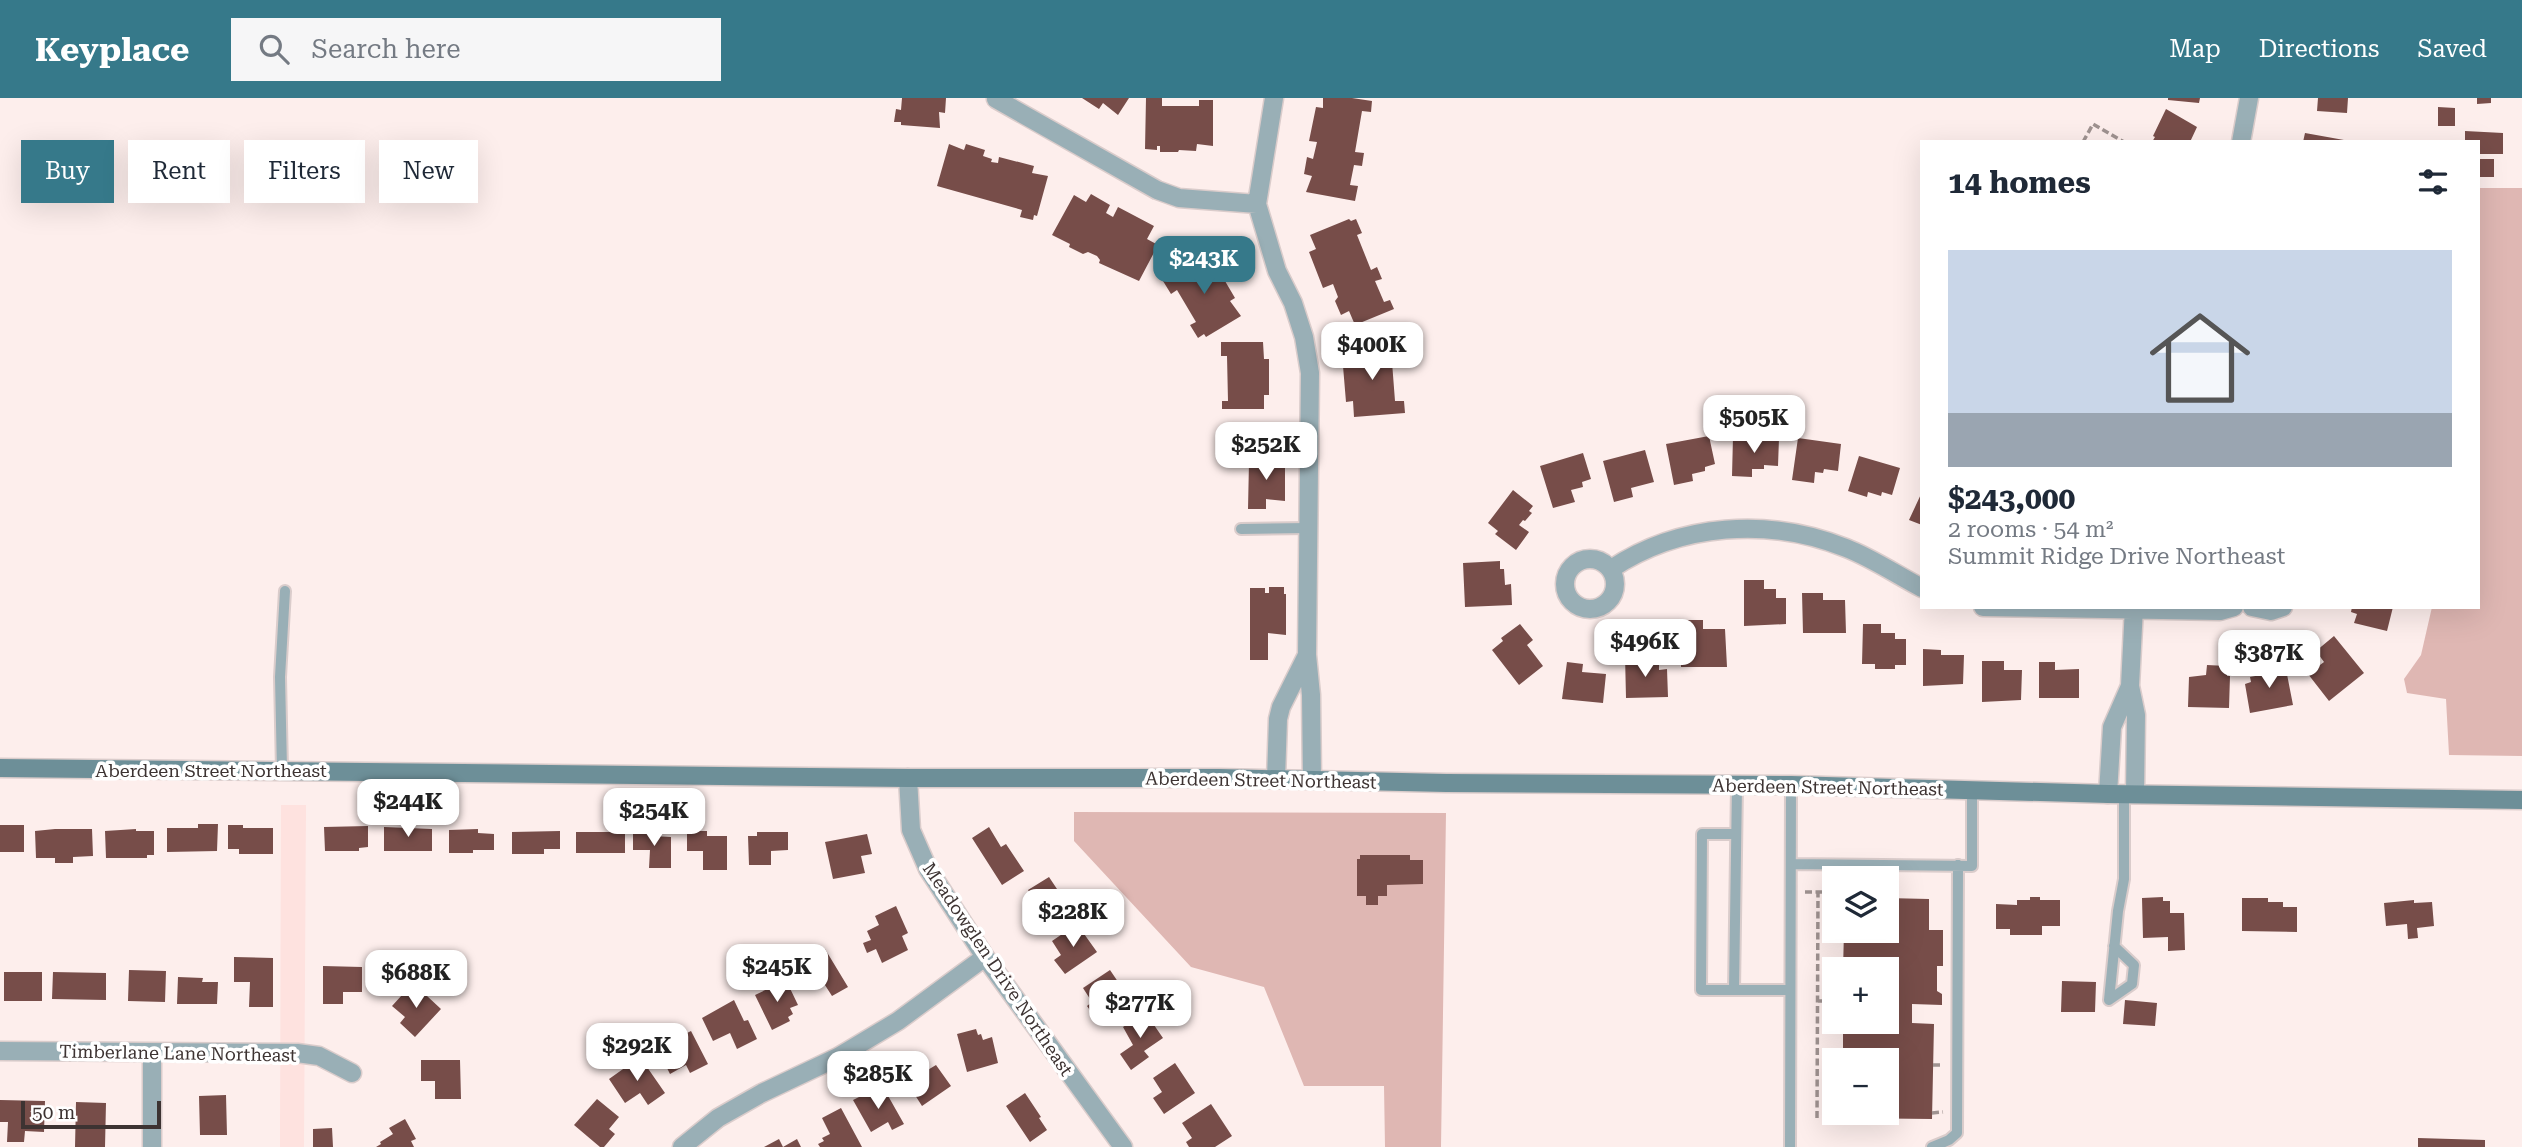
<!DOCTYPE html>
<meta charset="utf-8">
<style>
:root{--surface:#fff;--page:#f6f6f7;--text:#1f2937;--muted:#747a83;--accent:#36798a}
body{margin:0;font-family:"Roboto Serif",serif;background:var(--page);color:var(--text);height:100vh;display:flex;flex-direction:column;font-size:26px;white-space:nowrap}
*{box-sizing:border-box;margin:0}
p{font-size:23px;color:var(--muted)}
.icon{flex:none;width:38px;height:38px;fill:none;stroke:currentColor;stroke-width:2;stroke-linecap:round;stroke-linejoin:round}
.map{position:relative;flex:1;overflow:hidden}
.drawer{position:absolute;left:1920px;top:42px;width:560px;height:469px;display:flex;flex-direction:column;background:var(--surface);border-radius:0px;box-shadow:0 7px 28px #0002}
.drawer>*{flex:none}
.guide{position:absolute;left:21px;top:42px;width:665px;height:63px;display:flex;gap:14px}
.buttons{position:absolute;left:1822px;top:768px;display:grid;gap:14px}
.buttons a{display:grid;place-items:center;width:77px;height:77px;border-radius:0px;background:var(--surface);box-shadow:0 7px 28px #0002;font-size:35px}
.scale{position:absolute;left:21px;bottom:18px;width:140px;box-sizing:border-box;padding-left:7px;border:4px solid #3d3332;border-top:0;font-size:19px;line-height:24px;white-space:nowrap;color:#3d3332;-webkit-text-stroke:5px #fff;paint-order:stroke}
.price{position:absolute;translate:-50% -60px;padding:0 16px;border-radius:14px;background:#fff;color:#222;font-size:23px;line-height:46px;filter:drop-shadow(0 2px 4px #0008)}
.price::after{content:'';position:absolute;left:50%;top:42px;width:21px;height:16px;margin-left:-10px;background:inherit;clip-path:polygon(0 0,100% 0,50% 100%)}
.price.active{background:var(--accent);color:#fff}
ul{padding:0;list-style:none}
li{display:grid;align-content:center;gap:14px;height:371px;padding:0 28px}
li span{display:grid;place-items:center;height:217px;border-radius:0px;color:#555}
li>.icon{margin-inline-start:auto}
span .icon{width:126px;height:126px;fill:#fffc;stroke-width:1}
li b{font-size:30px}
h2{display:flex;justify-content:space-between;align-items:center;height:84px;padding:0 28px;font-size:30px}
.tag{padding:0 24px;border-radius:0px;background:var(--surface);box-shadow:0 7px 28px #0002;font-size:24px;line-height:63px}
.tag.active{background:var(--accent);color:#fff}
header{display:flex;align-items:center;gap:42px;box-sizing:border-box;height:98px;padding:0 35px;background:var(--accent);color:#fff}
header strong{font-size:33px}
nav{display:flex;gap:38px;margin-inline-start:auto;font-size:24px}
.search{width:490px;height:63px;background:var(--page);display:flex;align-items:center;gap:18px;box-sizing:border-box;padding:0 24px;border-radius:0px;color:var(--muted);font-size:26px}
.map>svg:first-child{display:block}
</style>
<header>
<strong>Keyplace</strong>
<div class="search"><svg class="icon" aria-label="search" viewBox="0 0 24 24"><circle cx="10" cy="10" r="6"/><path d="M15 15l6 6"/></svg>Search here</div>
<nav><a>Map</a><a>Directions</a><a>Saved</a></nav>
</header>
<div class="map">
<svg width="2522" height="1049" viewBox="0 0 2522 1049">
<rect width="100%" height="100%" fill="#fdeeec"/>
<path fill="#fee2df" d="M281,707H306L304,1049H280Z"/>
<path fill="#dfb7b3" d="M2478,90H2522V658L2449,657L2446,601L2407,595L2404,581L2421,557L2432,509H2478Z
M1074,714L1446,715L1441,1049H1385L1384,988H1304L1264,889L1191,869L1074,743Z"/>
<path fill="#774d49" d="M902,0H946L945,15L939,14L940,30L901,27V24H894L896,11L901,12Z
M1082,0H1129L1118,17L1103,5L1099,11Z
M1146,0H1162V8H1199V2H1213V48L1197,46L1196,53L1179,52L1178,54H1160V48H1157V52L1145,51Z
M1323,0H1352L1372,3L1371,14L1362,13L1355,54L1364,55L1362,68L1354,67L1350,87L1358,88L1355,103L1306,94L1312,78L1304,76L1307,59L1313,61L1317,44L1309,43L1316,9L1323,10Z
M2168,0H2200L2199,5L2168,2Z
M2318,0H2348L2347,15L2317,13Z
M2477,0H2491V5L2477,6Z
M2438,9L2455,10V28H2438Z
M2166,11L2197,29L2190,44H2152L2155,39L2153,38Z
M2465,33L2503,35V56H2479L2478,44H2465Z
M2305,35L2344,42V44H2303Z
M949,46L964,52L966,46L985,52L983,58L992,61L991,64L998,65L999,59L1034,68L1032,75L1048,78L1037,118L1034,117L1033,122L1020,119L1022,112L937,88Z
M2478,61H2494V79H2478Z
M1091,96L1110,107L1106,115L1113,119L1118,109L1154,128L1147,141L1158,147L1139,183L1099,165L1100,162L1097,158L1088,154L1083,156L1069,149L1070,146L1052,137L1074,97L1086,104Z
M1349,121L1351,123L1356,121L1362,135L1357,137L1371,172L1377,169L1382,181L1375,183L1384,204L1390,202L1394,211L1355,227L1349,213L1341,217L1335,203L1338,199L1333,186L1323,190L1309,154L1316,151L1310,137Z
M1204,156L1211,172L1216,170L1225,183L1235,200L1230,203L1241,218L1206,239L1204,236L1198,240L1190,227L1196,224L1177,192L1171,196L1163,183L1170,179L1169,177Z
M1221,244H1263L1264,261H1269V297H1264V311H1222V303H1228L1227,258H1221Z
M1391,249V252L1399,251L1400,264H1392L1395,303H1404L1405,315L1354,319L1353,303L1346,304L1343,268H1348L1346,253Z
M1709,338L1715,366L1705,369V373L1692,376L1693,383L1674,387L1666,346Z
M1733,339L1779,340L1778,368L1764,367V371H1752V379L1732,378Z
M1798,340L1841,346L1838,373L1824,371L1823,375L1815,374L1814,385L1792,382Z
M1645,352L1654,384L1631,390L1633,399L1614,404L1603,363Z
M1269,355L1282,356V365L1285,364V403L1266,401V411H1248L1249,364H1269Z
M1583,355L1591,381L1582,384L1583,389L1571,392L1575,404L1553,410L1540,368Z
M1859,358L1900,370L1892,397L1882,394L1881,398L1868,394L1867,399L1848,393Z
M1513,392L1533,408L1529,413L1532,415L1525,423L1523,422L1519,427L1529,434L1516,452L1495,436L1498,433L1488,425Z
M1922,394V427L1909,422Z
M1500,463V471H1504L1505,487L1511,486L1512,507L1465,509L1463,465Z
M1744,482H1764V491H1776V500H1786V526L1744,528Z
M1269,489H1284V496H1286V537L1268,535V562H1250V490H1265V495H1269Z
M1802,495H1823V502H1845L1846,535H1803Z
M2352,509H2393L2387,533L2354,525L2357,516L2351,514Z
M1681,522H1703V531H1725L1727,569H1681Z
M1520,526L1533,542L1527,547L1543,568L1519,587L1492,552L1503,543L1501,540Z
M1863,526H1881V535H1895V541H1906V567H1895V571H1875V566H1862Z
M2334,538L2364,575L2329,603L2308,576L2324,564L2316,553Z
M1923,551L1941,552V557H1964L1963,586L1923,588Z
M1645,556V566H1659V572L1667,571L1668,599L1626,600L1625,557Z
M1982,563H2004V572H2022L2021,602L1982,604Z
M1567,564L1583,566L1582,574L1606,576L1603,605L1562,601Z
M2039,564H2055V572L2079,571V600H2039Z
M2285,566L2293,607L2250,615L2245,586L2251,584L2250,579L2266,576L2265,570Z
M2207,567L2227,568V578H2230L2229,610L2188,609L2189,579L2206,577Z
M198,726H218L217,753L167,754V730H198Z
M0,727H24V754H0Z
M228,727H243V730H273V756H239V751H228Z
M368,728V749L359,750V753H325L324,729Z
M384,729L432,731V753H384Z
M989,729L1001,749L1006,746L1024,773L1002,787L972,740Z
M55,731H92L93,758L73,759V765H55V760H36L35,733Z
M136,731V733H154V757H147V760H106L105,733Z
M478,731V735L494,736V752H473V755H449V732Z
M560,733V751H544V756H512V734Z
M633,733H653V738L671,739V770H649L650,752H633Z
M687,733H707V738H727V772H703V753H687Z
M576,734H625V755H576Z
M757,734H788V752L771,753V767H749L748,738H757Z
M867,736L872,756L861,758L865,775L833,781L825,744Z
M1360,757H1410V762H1423V786L1387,787V798H1378V807H1366V798H1357V761H1360Z
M1049,779L1065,803L1047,815L1052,823L1034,835L1024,819L1039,810L1028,792Z
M2030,799H2040V802H2060V828H2042V837H2010V831H1996V806L2017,807V802H2030Z
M2163,799V803H2170V815H2184L2185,852L2168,853V839L2143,840L2142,800Z
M1886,800L1929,801V832H1943V868H1937V893L1942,896V907L1912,906V925L1934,926L1932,1021L1842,1020V1015H1886V962H1843V924H1886V872H1843L1844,833H1886Z
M2242,800H2268V804H2283V809H2297V834L2242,833Z
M2414,802V805L2432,804L2434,828L2417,830L2418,840L2408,841L2407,826L2386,828L2384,805Z
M896,808L908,835L902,838L908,852L882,865L876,851L867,855L863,845L871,842L867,833L879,827L875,818Z
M1077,826L1097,854L1065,876L1054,862L1061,857L1052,843Z
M825,851L848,889L832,898L823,884L807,890L795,869Z
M234,859L273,860V909H249L250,884H234Z
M323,868L362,869V894H343V906H323Z
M129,872L166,873L165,904L128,903Z
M1110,872L1131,903L1099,925L1087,908L1092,904L1083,890Z
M4,874H42V903H4Z
M53,874L106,875V902L52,901Z
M178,879L203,880L202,884H218L217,906H177Z
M786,882L798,907L790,910L793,916L788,919L790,923L772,932L755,897Z
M2062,883L2096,884L2095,914H2061Z
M413,885L441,911L415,939L400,925L405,919L392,908Z
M734,902L744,923L748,922L757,941L737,951L730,935L713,943L702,920Z
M2125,902L2157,905L2155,928L2123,926Z
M1145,914L1163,940L1144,953L1149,959L1131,972L1120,956L1133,947L1123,929Z
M976,931L978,937L981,936L983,942L992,939L998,965L967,974L957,936Z
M691,933L708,966L690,975L686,967L670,976L657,950Z
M640,959L665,995L648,1007L640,995L625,1005L609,981Z
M421,962H460L461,1001H435V983H421Z
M1175,965L1195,995L1164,1016L1153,1000L1162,994L1153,980Z
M936,967L951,988L922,1008L906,983L925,970L926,973Z
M871,993L873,997L879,993L882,999L887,996L904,1026L892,1032L888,1024L871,1034L853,1002Z
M1025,995L1041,1019L1039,1020L1047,1032L1030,1044L1006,1008Z
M226,997L227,1037H200L199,998Z
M597,1001L619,1019L609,1031L615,1036L604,1049H600L574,1027Z
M0,1002L45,1003L44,1034L25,1033L24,1044H7L8,1024H0Z
M76,1004L106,1005L105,1049H75Z
M1211,1006L1232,1038L1215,1049H1189L1186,1044L1192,1040L1182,1025Z
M841,1010L862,1049H820L818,1046L824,1043L822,1040L830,1036L822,1020Z
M405,1021L416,1041L411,1043L414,1049H376L381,1046L380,1044L393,1036L389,1030Z
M332,1030L333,1049H313V1031Z
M2418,1040L2485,1042V1049H2418Z
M779,1041L783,1049L797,1041L801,1049H764Z"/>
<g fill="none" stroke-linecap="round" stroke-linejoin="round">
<g stroke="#dacccb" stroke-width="14">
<path id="lane" d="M1241,431L1309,430
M282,672L280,579L285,493
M1736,736H1702L1701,892H1789
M1791,766L1972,768V691
M1734,892L1737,687
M2109,902L2118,813L2124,781V696
M2109,902L2132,886L2134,867L2114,848
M1790,1049L1791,687
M1932,1049L1949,1042L1957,1035L1958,767"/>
</g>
<g stroke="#dacccb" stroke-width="21">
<path id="street" d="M1274,0L1257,106L1277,173L1293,205L1304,239L1310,275L1307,557L1311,597L1312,682
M996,1L1157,92L1179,100L1257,106
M2241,44L2249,0
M1565 486a25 25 0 1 1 50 0a25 25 0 1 1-50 0Z
M1611,471C1680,425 1769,419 1846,450C1872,460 1897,477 1922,490
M1983,509L2220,513L2234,509
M2134,509L2130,588L2136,617L2135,696
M2252,509L2271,513L2283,509
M908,680L911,732L928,771L985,859L1123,1049
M1276,681L1278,621L1281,609L1307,557
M2108,696L2112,629L2130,588
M0,953L297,955L319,958L352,975
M152,955V1049
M682,1049L718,1020L762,995L838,959L898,923L985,859"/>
</g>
<g stroke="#dacccb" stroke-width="21">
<path id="secondary" d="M0,670L908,680H1219L1446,685L1791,687L2108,696L2522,702"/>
</g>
<path stroke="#9f9290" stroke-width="3.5" stroke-dasharray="7 3.5" stroke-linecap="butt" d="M2083,44L2093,26L2124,44
M1805,794H1834
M1818,903H1827
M1933,967H1943
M1932,1015L1943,1014
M1817,1020L1818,794"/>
<use href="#lane" stroke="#99afb6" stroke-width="10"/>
<use href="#street" stroke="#99afb6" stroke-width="18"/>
<use href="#secondary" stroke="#6d8f98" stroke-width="18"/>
</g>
<g text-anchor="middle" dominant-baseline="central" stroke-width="7" stroke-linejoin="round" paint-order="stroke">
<g font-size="18" fill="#3d3332" stroke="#fff">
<text x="211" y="672">Aberdeen Street Northeast</text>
<text transform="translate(1261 682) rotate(1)">Aberdeen Street Northeast</text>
<text transform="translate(1828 689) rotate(1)">Aberdeen Street Northeast</text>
<text transform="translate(998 871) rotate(56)">Meadowglen Drive Northeast</text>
<text transform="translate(178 955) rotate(1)">Timberlane Lane Northeast</text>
</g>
</g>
</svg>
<div class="buttons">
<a><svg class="icon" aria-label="layers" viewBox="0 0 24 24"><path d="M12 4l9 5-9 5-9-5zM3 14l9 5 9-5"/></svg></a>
<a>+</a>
<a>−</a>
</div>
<div class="scale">50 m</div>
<b class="price active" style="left:1204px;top:198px">$243K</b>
<b class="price" style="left:1372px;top:284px">$400K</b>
<b class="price" style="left:1754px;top:357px">$505K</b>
<b class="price" style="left:1266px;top:384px">$252K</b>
<b class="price" style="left:1645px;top:581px">$496K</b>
<b class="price" style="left:2269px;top:592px">$387K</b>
<b class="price" style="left:408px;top:741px">$244K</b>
<b class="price" style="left:654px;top:750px">$254K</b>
<b class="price" style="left:1073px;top:851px">$228K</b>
<b class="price" style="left:777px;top:906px">$245K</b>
<b class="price" style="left:416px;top:912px">$688K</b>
<b class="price" style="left:1140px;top:942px">$277K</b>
<b class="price" style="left:637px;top:985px">$292K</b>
<b class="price" style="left:878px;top:1013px">$285K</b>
<div class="guide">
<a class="tag active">Buy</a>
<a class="tag">Rent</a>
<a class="tag">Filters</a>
<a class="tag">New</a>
</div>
<section class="drawer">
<h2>14 homes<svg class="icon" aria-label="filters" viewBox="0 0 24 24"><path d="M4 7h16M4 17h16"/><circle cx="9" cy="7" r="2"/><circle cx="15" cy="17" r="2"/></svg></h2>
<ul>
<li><span style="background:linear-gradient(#c9d6e8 75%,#9aa5b1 0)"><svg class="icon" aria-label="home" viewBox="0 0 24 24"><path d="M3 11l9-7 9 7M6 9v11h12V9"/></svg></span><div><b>$243,000</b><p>2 rooms · 54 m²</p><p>Summit Ridge Drive Northeast</p></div></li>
</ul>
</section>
</div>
